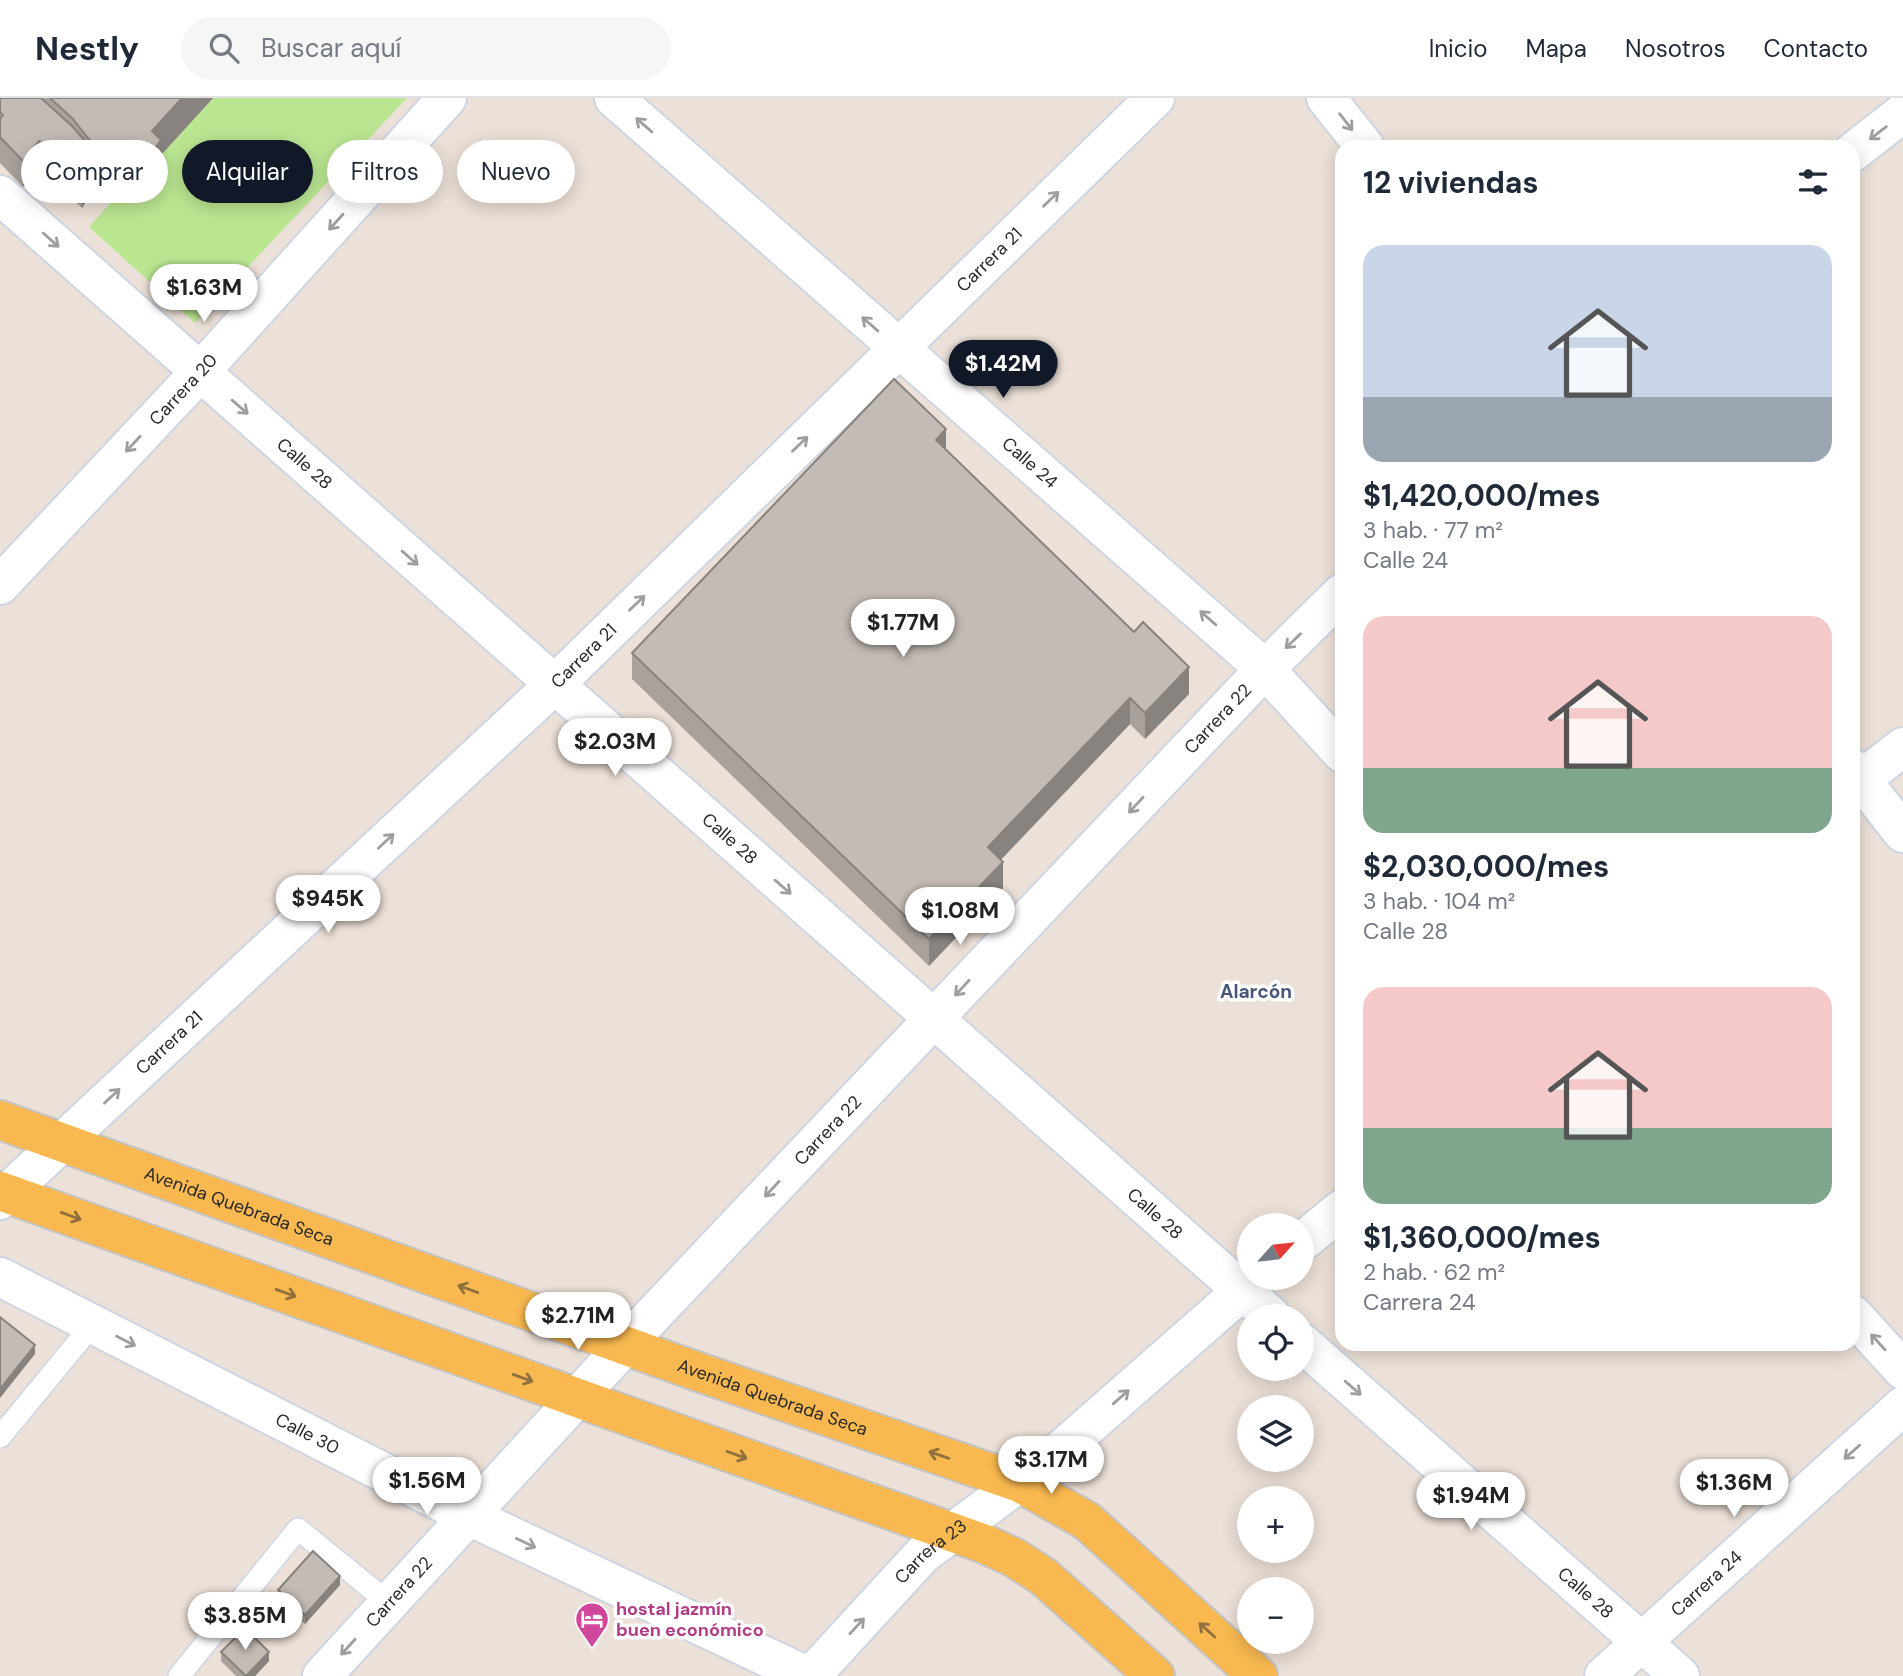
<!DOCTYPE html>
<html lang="es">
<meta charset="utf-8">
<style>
:root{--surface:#fff;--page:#f6f6f7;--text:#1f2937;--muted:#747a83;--line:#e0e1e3;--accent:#111827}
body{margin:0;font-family:"DM Sans",sans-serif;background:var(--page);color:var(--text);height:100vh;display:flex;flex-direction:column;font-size:26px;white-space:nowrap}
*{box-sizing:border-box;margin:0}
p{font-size:23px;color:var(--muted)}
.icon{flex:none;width:38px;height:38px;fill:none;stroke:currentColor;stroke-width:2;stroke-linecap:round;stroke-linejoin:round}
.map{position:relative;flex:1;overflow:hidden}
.drawer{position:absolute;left:1335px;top:42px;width:525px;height:1211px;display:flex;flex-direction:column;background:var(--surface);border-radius:21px;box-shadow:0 4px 18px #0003}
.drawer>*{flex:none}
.banner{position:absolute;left:21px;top:42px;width:665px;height:63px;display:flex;gap:14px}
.needle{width:46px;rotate:63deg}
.fabs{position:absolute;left:1237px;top:1115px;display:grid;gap:14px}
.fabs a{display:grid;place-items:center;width:77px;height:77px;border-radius:50%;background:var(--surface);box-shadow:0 4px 18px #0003;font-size:35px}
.price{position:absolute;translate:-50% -60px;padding:0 16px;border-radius:24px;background:#fff;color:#222;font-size:23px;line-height:46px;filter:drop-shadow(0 2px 4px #0008)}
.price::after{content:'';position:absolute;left:50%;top:42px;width:21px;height:16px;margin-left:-10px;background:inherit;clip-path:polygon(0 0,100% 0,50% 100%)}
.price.current{background:var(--accent);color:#fff}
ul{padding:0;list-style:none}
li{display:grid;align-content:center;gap:14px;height:371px;padding:0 28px}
li span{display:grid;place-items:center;height:217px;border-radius:21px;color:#555}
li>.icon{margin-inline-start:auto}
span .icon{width:126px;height:126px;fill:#fffc;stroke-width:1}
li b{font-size:30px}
h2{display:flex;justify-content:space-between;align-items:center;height:84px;padding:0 28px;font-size:30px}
.tag{padding:0 24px;border-radius:32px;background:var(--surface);box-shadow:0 4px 18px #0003;font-size:24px;line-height:63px}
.tag.current{background:var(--accent);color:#fff}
header{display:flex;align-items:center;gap:42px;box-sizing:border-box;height:98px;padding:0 35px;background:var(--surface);border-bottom:2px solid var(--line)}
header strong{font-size:33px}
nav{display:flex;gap:38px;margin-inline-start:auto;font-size:24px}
.search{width:490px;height:63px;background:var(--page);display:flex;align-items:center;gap:18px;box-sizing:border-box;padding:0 24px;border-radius:38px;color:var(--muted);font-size:26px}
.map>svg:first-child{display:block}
</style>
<header>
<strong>Nestly</strong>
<div class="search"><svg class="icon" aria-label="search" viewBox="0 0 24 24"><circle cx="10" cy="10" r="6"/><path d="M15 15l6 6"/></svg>Buscar aquí</div>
<nav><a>Inicio</a><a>Mapa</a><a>Nosotros</a><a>Contacto</a></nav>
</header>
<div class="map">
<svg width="1903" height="1578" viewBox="0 0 1903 1578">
<rect width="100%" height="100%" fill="#ece1d8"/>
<path fill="#bae691" d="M213,0H407L195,225L89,129L114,101L140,104L152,67Z"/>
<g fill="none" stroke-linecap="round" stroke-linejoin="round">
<g stroke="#ced5e2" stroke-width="24">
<path id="service" d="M0,1339L93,1226
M179,1578L298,1431L389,1505"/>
</g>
<g stroke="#ced5e2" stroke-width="42">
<g id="minor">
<path id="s1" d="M614,0L1265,571L1342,655"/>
<path id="s2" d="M0,97L1271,1218"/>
<path id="s3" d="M0,487L200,274L447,0"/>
<path d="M1853,688L1903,649"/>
<path d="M1302,1144L1342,1111"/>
<path id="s4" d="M0,1179L469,1418L807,1578"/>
<path d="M1853,1217L1903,1272"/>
<path id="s5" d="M1302,1245L1680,1578"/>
<path id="s6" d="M811,1578L923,1456L1046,1365L1257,1180"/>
</g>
</g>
<g stroke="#ced5e2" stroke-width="42">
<g id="tertiary">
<path d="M1326,0L1365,49"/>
<path d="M1853,54L1903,15"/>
<path d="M1853,671L1903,735"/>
<path id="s7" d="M0,1102L554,587L1155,0"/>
<path id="s8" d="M322,1578L651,1219L1265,571L1342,495"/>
<path id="s9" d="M1604,1578L1903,1308"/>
</g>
</g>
<g stroke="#c3c3c3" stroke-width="42">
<g id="primary">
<path id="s10" d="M0,1022L693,1272L1020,1385L1087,1423L1258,1578"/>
<path d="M0,1093L985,1446L1015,1460L1044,1479L1155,1578"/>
</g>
</g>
<use href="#service" stroke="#fff" stroke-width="21"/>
<use href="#minor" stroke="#fff" stroke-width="38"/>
<use href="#tertiary" stroke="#fff" stroke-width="38"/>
<use href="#primary" stroke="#f9b950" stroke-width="38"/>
</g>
<path fill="#a8a19c" d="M0,0H213L161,57V76L140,105L114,101L98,84L82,110L39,69L23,89L0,65Z
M946,352L1189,596L1145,641L1130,626L1001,762L1003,790L929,868L632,581V555Z
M340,1487L305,1526L278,1501V1492Z
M221,1554L269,1563L255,1578H236L221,1563Z"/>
<path fill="#88837f" d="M182,0H213L161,57V76L140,105V70L152,33Z
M39,43V69L23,89V63Z
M98,58V84L82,110V83Z
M946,331V357L936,342Z
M1189,569V596L1145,641V615Z
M1130,600V626L988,775V749Z
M1003,764V790L929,868V841Z
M35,1247V1256L0,1300V1291Z
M340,1478V1487L305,1526V1517Z
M269,1554V1563L255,1578H246Z"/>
<path fill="#c3bbb5" stroke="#88837f" stroke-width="2" d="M0,0H41L73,29L98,58L82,83L39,43L23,63L0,39V21L3,17L0,14Z
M50,0H182L152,33L161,42L140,70L114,66L87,39L73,21Z
M894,281L946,331L936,342L1134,534L1143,524L1189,569L1145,615L1130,600L988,749L1003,764L929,841L632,555Z
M0,1219L35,1247L0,1291Z
M313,1453L340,1478L305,1517L278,1492Z
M245,1530L269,1554L246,1578L221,1554Z"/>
<defs><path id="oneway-shaft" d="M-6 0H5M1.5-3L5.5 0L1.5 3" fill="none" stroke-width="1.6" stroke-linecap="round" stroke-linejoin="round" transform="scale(1.75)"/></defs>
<g stroke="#9e9e9e">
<use href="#oneway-shaft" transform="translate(1346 24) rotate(52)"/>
<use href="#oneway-shaft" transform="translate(644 27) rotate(-139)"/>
<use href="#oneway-shaft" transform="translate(1878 35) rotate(142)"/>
<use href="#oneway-shaft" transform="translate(1051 101) rotate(-44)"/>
<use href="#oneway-shaft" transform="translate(336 124) rotate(132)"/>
<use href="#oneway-shaft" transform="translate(51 142) rotate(42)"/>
<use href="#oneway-shaft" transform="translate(870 226) rotate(-139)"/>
<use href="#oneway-shaft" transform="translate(240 309) rotate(41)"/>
<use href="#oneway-shaft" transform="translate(133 346) rotate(133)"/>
<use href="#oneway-shaft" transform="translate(800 346) rotate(-44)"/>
<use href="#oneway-shaft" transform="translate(410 460) rotate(41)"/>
<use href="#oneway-shaft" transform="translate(637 505) rotate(-44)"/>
<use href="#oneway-shaft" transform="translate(1208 520) rotate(-139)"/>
<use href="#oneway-shaft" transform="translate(1293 543) rotate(136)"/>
<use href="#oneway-shaft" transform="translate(1136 707) rotate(133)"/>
<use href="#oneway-shaft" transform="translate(386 743) rotate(-43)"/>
<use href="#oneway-shaft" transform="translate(783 789) rotate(41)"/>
<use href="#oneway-shaft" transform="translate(962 890) rotate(133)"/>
<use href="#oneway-shaft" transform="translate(112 998) rotate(-43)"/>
<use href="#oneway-shaft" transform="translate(772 1091) rotate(133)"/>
<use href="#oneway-shaft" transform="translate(126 1243) rotate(27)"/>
<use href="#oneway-shaft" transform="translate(1878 1244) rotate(-132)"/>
<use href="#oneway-shaft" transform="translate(1353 1290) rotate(41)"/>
<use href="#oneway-shaft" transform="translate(1121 1299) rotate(-41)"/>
<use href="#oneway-shaft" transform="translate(1852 1354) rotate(138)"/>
<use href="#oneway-shaft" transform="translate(526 1445) rotate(25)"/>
<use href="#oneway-shaft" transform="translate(857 1528) rotate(-47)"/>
<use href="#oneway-shaft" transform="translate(348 1549) rotate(132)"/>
</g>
<g stroke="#90703c">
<use href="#oneway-shaft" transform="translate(71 1118) rotate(20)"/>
<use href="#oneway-shaft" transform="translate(468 1191) rotate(-160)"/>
<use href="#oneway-shaft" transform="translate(286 1195) rotate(20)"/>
<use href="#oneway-shaft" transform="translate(523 1280) rotate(20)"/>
<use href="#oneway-shaft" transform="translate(737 1357) rotate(20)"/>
<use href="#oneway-shaft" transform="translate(939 1357) rotate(-161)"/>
<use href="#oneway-shaft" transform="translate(1207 1532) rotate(-138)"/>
</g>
<defs>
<g id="hotel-pin" transform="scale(1.75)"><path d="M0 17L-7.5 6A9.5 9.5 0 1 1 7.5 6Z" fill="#d1479c" stroke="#fff"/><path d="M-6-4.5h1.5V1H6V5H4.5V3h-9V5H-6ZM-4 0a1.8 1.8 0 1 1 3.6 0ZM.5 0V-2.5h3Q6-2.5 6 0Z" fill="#fff"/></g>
</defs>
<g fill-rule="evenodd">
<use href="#hotel-pin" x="592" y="1521"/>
</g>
<g text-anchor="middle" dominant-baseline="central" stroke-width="7" stroke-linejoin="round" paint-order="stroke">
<g font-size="18" fill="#282828" stroke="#fff">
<text stroke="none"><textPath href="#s7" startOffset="1365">Carrera 21</textPath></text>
<text stroke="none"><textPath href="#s3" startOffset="268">Carrera 20</textPath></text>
<text stroke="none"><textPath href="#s1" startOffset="553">Calle 24</textPath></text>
<text stroke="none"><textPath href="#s2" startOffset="406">Calle 28</textPath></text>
<text stroke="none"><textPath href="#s7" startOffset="798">Carrera 21</textPath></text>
<text stroke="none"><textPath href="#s8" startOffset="1311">Carrera 22</textPath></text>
<text stroke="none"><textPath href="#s2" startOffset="973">Calle 28</textPath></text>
<text stroke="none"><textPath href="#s7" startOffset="231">Carrera 21</textPath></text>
<text stroke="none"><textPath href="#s8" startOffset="744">Carrera 22</textPath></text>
<text stroke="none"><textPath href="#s10" startOffset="254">Avenida Quebrada Seca</textPath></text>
<text stroke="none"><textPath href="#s2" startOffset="1540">Calle 28</textPath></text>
<text stroke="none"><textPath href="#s10" startOffset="821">Avenida Quebrada Seca</textPath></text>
<text stroke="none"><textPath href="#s4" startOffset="345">Calle 30</textPath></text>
<text stroke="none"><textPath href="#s6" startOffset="173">Carrera 23</textPath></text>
<text stroke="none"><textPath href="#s9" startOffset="138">Carrera 24</textPath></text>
<text stroke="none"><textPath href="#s8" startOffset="114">Carrera 22</textPath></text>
<text stroke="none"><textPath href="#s5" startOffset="378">Calle 28</textPath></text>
</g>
<g font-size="18" font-weight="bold" fill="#b23c85" stroke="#fff" text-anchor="start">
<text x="616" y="1511">hostal jazmín<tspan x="616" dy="21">buen económico</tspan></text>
</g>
<g font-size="19" font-weight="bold" fill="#46577b" stroke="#fff">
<text x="1256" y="893">Alarcón</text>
</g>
</g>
</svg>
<div class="fabs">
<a><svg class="needle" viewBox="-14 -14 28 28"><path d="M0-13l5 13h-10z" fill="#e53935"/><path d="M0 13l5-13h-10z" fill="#747a83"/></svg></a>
<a><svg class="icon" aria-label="locate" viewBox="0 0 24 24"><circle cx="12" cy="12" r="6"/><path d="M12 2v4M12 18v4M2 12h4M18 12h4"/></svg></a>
<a><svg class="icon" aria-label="layers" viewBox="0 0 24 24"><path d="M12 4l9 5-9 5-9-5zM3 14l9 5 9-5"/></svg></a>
<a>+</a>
<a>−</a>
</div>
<b class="price" style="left:204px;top:226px">$1.63M</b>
<b class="price current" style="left:1003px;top:302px">$1.42M</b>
<b class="price" style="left:903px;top:561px">$1.77M</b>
<b class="price" style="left:615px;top:680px">$2.03M</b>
<b class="price" style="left:328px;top:837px">$945K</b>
<b class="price" style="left:960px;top:849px">$1.08M</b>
<b class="price" style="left:578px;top:1254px">$2.71M</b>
<b class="price" style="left:1051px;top:1398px">$3.17M</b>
<b class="price" style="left:427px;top:1419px">$1.56M</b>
<b class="price" style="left:1734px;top:1421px">$1.36M</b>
<b class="price" style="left:1471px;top:1434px">$1.94M</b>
<b class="price" style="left:245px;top:1554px">$3.85M</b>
<div class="banner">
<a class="tag">Comprar</a>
<a class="tag current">Alquilar</a>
<a class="tag">Filtros</a>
<a class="tag">Nuevo</a>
</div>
<section class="drawer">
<h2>12 viviendas<svg class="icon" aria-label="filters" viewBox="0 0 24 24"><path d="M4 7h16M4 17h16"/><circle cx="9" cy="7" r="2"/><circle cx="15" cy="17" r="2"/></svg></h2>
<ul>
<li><span style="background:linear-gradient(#c9d6e8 70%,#9aa5b1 0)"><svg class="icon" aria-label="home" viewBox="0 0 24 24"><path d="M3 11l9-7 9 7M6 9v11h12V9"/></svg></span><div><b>$1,420,000/mes</b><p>3 hab. · 77 m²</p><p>Calle 24</p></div></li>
<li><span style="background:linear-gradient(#f6c9c9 70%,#7fa58c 0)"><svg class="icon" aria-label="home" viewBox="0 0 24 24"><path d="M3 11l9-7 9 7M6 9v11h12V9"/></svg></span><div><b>$2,030,000/mes</b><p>3 hab. · 104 m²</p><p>Calle 28</p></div></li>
<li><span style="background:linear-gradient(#f6c9c9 65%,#7fa58c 0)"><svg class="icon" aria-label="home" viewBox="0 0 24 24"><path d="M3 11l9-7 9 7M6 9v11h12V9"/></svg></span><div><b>$1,360,000/mes</b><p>2 hab. · 62 m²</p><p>Carrera 24</p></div></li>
</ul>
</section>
</div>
